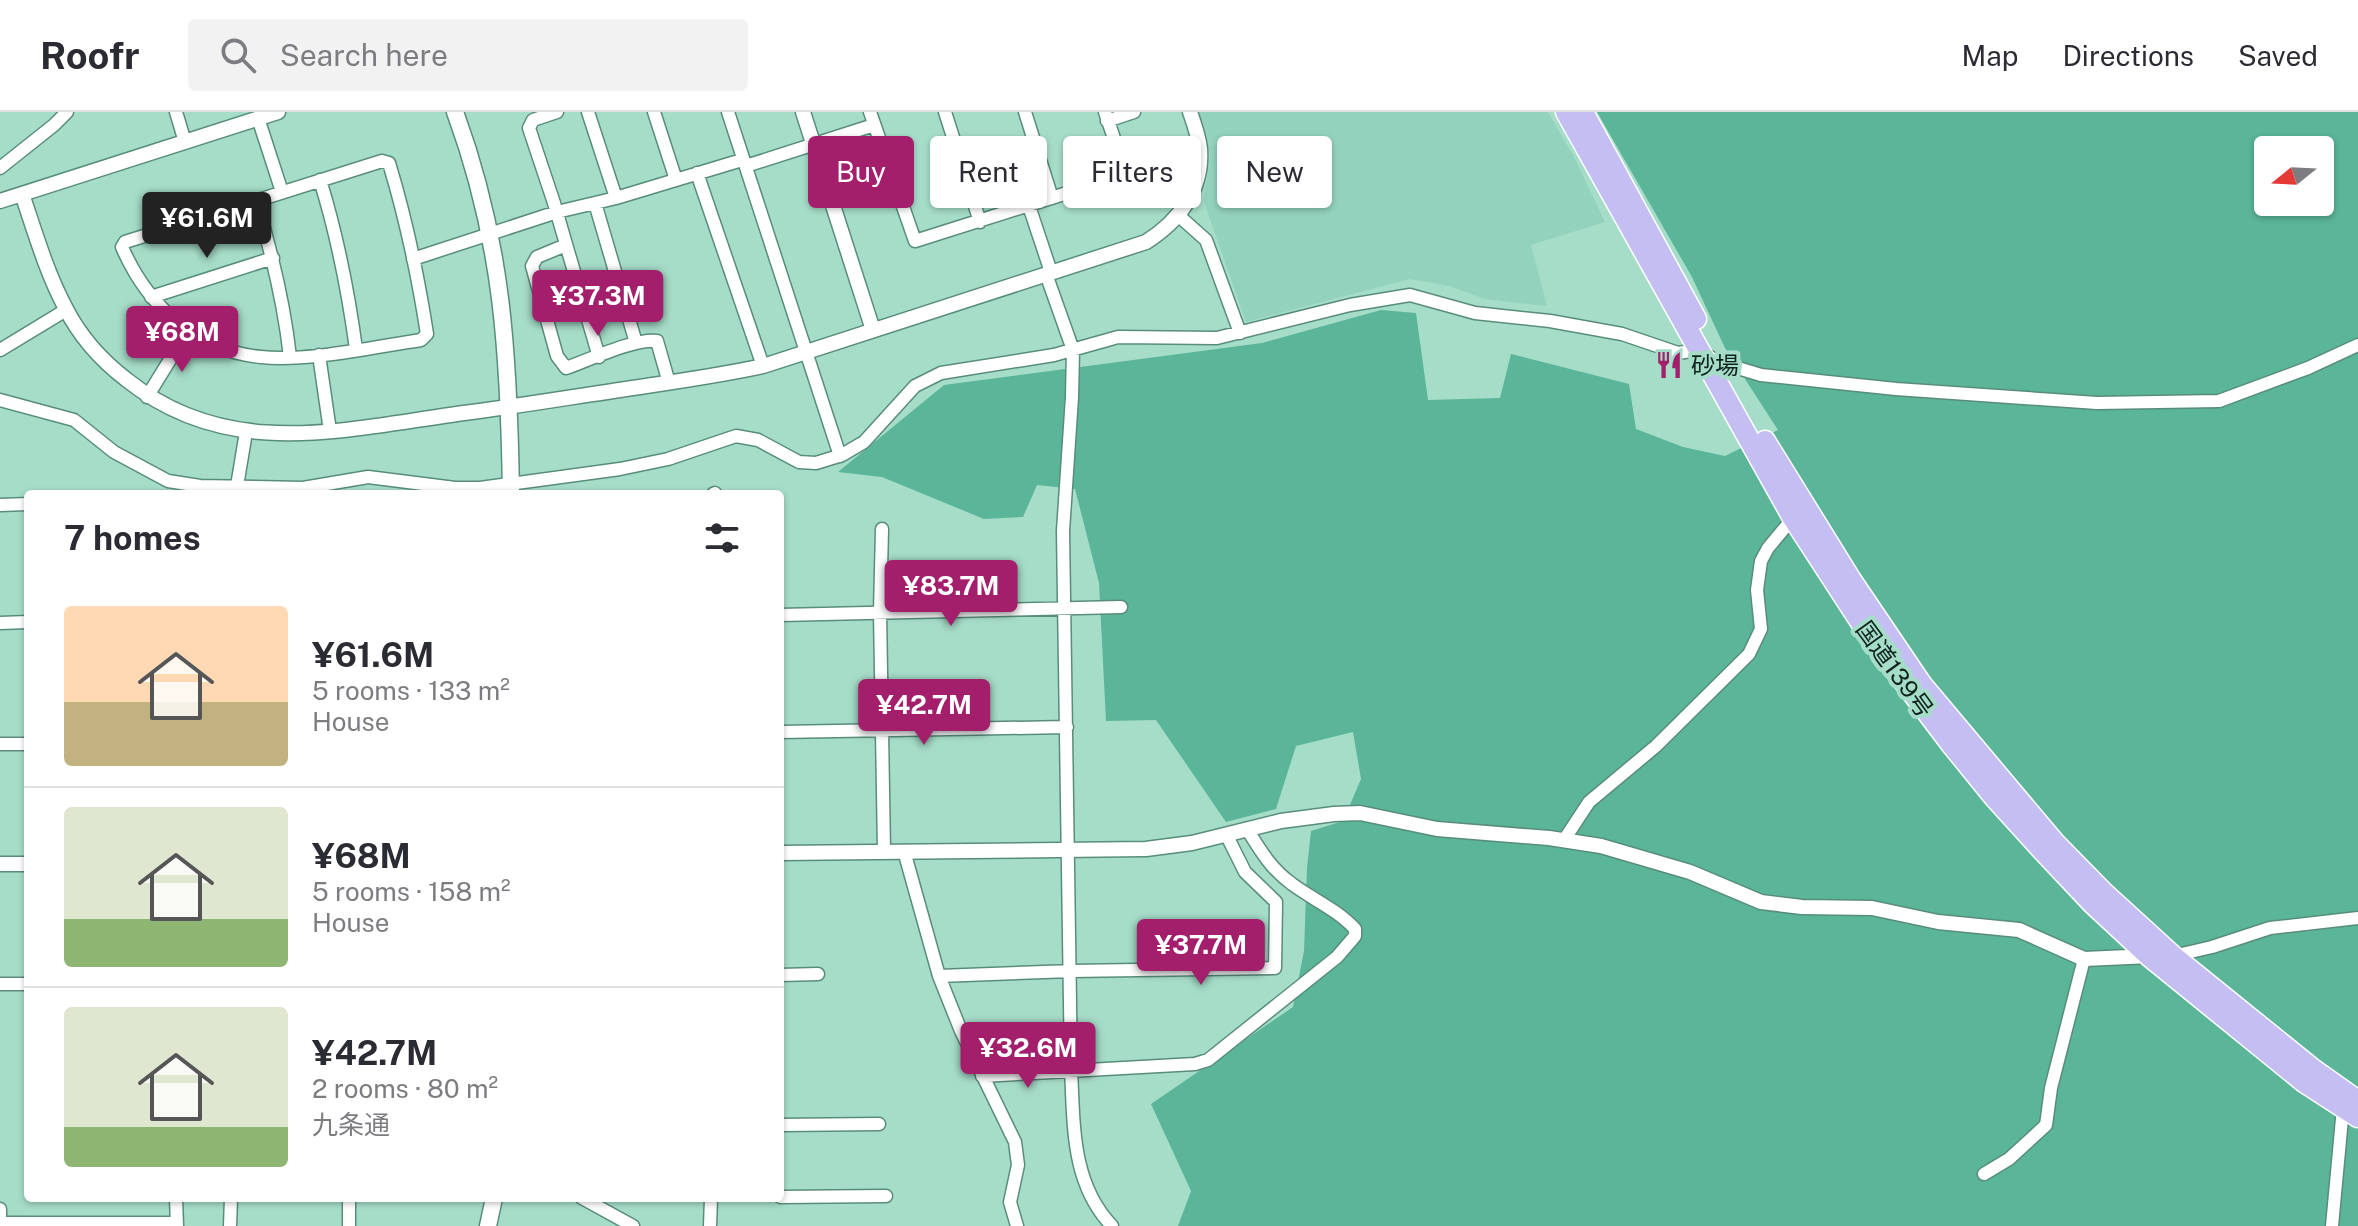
<!DOCTYPE html>
<meta charset="utf-8">
<style>
:root{--surface:#fff;--page:#f2f2f3;--text:#2b2b33;--muted:#7c7c81;--line:#e1e1e2;--accent:#a31f6c}
body{margin:0;font-family:"Public Sans","Noto Sans JP",sans-serif;background:var(--page);color:var(--text);height:100vh;display:flex;flex-direction:column;font-size:30px;white-space:nowrap}
*{box-sizing:border-box;margin:0}
p{font-size:26px;color:var(--muted)}
.icon{flex:none;width:44px;height:44px;fill:none;stroke:currentColor;stroke-width:2;stroke-linecap:round;stroke-linejoin:round}
.map{position:relative;flex:1;overflow:hidden}
.details{position:absolute;left:24px;top:378px;width:760px;height:712px;display:flex;flex-direction:column;background:var(--surface);border-radius:8px;box-shadow:0 2px 6px #0004}
.details>*{flex:none}
.top-card{position:absolute;left:808px;top:24px;width:760px;height:72px;display:flex;gap:16px}
.needle{width:52px;rotate:252deg}
.controls{position:absolute;left:2254px;top:24px;display:grid;gap:16px}
.controls a{display:grid;place-items:center;width:80px;height:80px;border-radius:8px;background:var(--surface);box-shadow:0 2px 6px #0004;font-size:40px}
.price{position:absolute;translate:-50% -68px;padding:0 18px;border-radius:8px;background:var(--accent);color:#fff;font-size:26px;line-height:52px;filter:drop-shadow(0 2px 4px #0008)}
.price::after{content:'';position:absolute;left:50%;top:48px;width:24px;height:18px;margin-left:-12px;background:inherit;clip-path:polygon(0 0,100% 0,50% 100%)}
.price.current{background:#222;color:#fff}
ul{padding:0;list-style:none}
li{display:flex;align-items:center;gap:24px;height:200px;padding:0 40px}
li+li{border-top:2px solid var(--line)}
li span{display:grid;place-items:center;flex:none;width:224px;height:160px;border-radius:8px;color:#555}
li>.icon{margin-inline-start:auto}
span .icon{width:96px;height:96px;fill:#fffc;stroke-width:1}
li b{font-size:34px}
h2{display:flex;justify-content:space-between;align-items:center;height:96px;padding:0 40px;font-size:34px}
.chip{padding:0 28px;border-radius:8px;background:var(--surface);box-shadow:0 2px 6px #0004;font-size:28px;line-height:72px}
.chip.current{background:var(--accent);color:#fff}
header{display:flex;align-items:center;gap:48px;box-sizing:border-box;height:112px;padding:0 40px;background:var(--surface);border-bottom:2px solid var(--line)}
header strong{font-size:38px}
nav{display:flex;gap:44px;margin-inline-start:auto;font-size:28px}
.search{width:560px;height:72px;background:var(--page);display:flex;align-items:center;gap:20px;box-sizing:border-box;padding:0 28px;border-radius:8px;color:var(--muted);font-size:30px}
.map>svg:first-child{display:block}
</style>
<header>
<strong>Roofr</strong>
<div class="search"><svg class="icon" aria-label="search" viewBox="0 0 24 24"><circle cx="10" cy="10" r="6"/><path d="M15 15l6 6"/></svg>Search here</div>
<nav><a>Map</a><a>Directions</a><a>Saved</a></nav>
</header>
<div class="map">
<svg width="2358" height="1114" viewBox="0 0 2358 1114">
<rect width="100%" height="100%" fill="#a6ddc9"/>
<path fill="#93d3bd" d="M1197,0H1548L1574,45L1605,110L1531,133L1547,194L1485,187L1449,174L1410,167L1246,210L1204,90L1210,43Z"/>
<path fill="#5ab599" fill-rule="evenodd" d="M1597,0H2358V1114H1178L1191,1079L1151,992L1293,895L1304,839L1307,756L1311,719L1343,709L1361,667L1353,620L1296,634L1276,697L1226,710L1156,608L1106,609L1099,471L1075,377L1037,373L1023,405L984,407L882,365L838,360L944,273L1262,231L1381,198L1416,201L1428,288L1500,286L1511,242L1629,272L1636,317L1683,335L1725,344L1778,318L1725,236L1692,165ZM2268,38H2320V90H2268Z"/>
<g fill="none" stroke-linecap="round" stroke-linejoin="round">
<g stroke="#588d7b" stroke-width="15">
<path id="minor" d="M176,0L185,30
M557,0L533,8L529,16L554,91L599,245
M588,0L616,86
M654,0L676,68
M728,0L840,344
M870,0L915,129L1105,69C1129,50 1112,24 1105,0
M945,0L980,110
M1025,0L1052,86
M258,6L282,80
M1107,9L1134,0
M382,49L389,51C406,107 418,164 427,222L421,228C374,235 307,250 261,245C196,239 147,193 122,135L125,130Z
M746,54L874,13
M0,56L54,13L67,0
M697,61L763,254
M320,68C338,126 348,178 356,237
M256,89C272,141 284,191 290,245
M595,91L636,231
M1029,94L1051,160
M1179,104L1206,128L1240,221
M566,133L537,145L532,154L557,244L566,256C589,248 635,226 657,229L669,271
M413,147L557,100L616,86L742,48
M1046,162L1073,238L1072,285L1063,419L1071,958C1074,1013 1071,1071 1112,1114
M151,185L273,146
M0,238L66,198
M319,243L330,319
M147,285L187,220
M0,288L74,308L114,340L168,369L200,374L303,376L368,365L455,376H480L620,357L668,347L736,324L758,328L799,350L816,351L842,343L864,330L915,274L941,261L1054,243L1118,225L1217,226L1350,193L1410,183L1475,201L1550,209L1622,222L1678,241L1698,238L1718,250L1761,263L1896,277L2097,291L2219,289L2308,256L2358,233
M237,374L246,320
M713,382L715,381
M0,393L28,392
M882,417L880,500L884,739
M780,503L1121,495
M0,511L28,510
M780,620L1067,615
M0,632H28
M1564,728L1589,690L1656,634L1749,542L1761,517L1757,478L1761,449L1768,436L1793,406
M904,739L939,864L961,919L1015,1030L1018,1053L1010,1090L1017,1114
M2173,844L2212,835L2270,816L2358,806
M780,863L818,862
M939,864L1071,859L1275,856L1276,790L1245,760L1226,722
M0,872H28
M982,964L1195,952L1208,948L1337,845L1355,824V817C1338,798 1312,787 1292,772C1271,757 1260,738 1247,717
M780,1013L879,1012
M1984,1062L2009,1047L2046,1013L2051,976L2084,847
M780,1085L886,1084
M176,1086L177,1114
M582,1086L633,1114
M0,1097V1106
M0,1111H177
M230,1114L231,1086
M349,1114V1086
M710,1114L711,1086
M2332,1114L2343,996"/>
</g>
<g stroke="#588d7b" stroke-width="17">
<path id="tertiary" d="M803,0L873,218
M22,82C35,120 46,159 65,195C79,223 102,249 127,268C229,350 346,317 464,301C518,294 572,285 626,277C672,270 717,264 763,254L1146,130C1179,109 1203,78 1200,37C1199,25 1194,12 1190,0
M0,89L278,0
M780,741L1146,737L1192,731L1281,709L1334,702L1360,701L1437,717L1549,726L1601,734L1690,760L1761,790L1802,795L1872,796L1938,810L2019,818L2084,847L2151,844
M0,752H28"/>
</g>
<g stroke="#588d7b" stroke-width="19">
<path id="secondary" d="M455,0C503,130 509,245 511,382
M488,1114L494,1086"/>
</g>
<g stroke="#fff" stroke-width="23">
<path id="trunk" d="M1566,0L1793,406L1871,526L1951,632L1994,685L2043,739L2093,792L2149,844L2304,970L2358,1005
M1583,0L1696,207
M1765,329L1851,468L1922,573L2054,730L2104,781L2173,844L2314,958L2358,989"/>
</g>
<use href="#minor" stroke="#fff" stroke-width="12"/>
<use href="#tertiary" stroke="#fff" stroke-width="14"/>
<use href="#secondary" stroke="#fff" stroke-width="16"/>
<use href="#trunk" stroke="#c4bef2" stroke-width="20"/>
</g>
<defs>
<g id="restaurant-bare" transform="scale(2.16)"><path d="M-5-6h1v4h1v-4h1v4h1v-4h1v5L-1.5 .5V6h-2V.5L-5-1ZM5-6V6H3V1.5H1.5Q1.5-4 5-6Z" fill="#a31f6c" stroke="#a6ddc9" stroke-width="2.5" paint-order="stroke"/></g>
</defs>
<g fill-rule="evenodd">
<use href="#restaurant-bare" x="1669" y="253"/>
</g>
<g text-anchor="middle" dominant-baseline="central" stroke-width="8" stroke-linejoin="round" paint-order="stroke">
<g font-size="24" fill="#0e241d" stroke="#a6ddc9" text-anchor="start">
<text x="1691" y="253">砂場</text>
</g>
<g font-size="24" fill="#0e241d" stroke="#a6ddc9">
<text transform="translate(1895 557) rotate(54)">国道139号</text>
</g>
</g>
</svg>
<div class="controls">
<a><svg class="needle" viewBox="-14 -14 28 28"><path d="M0-13l5 13h-10z" fill="#e53935"/><path d="M0 13l5-13h-10z" fill="#7c7c81"/></svg></a>
</div>
<b class="price current" style="left:207px;top:148px">¥61.6M</b>
<b class="price" style="left:598px;top:226px">¥37.3M</b>
<b class="price" style="left:182px;top:262px">¥68M</b>
<b class="price" style="left:951px;top:516px">¥83.7M</b>
<b class="price" style="left:924px;top:635px">¥42.7M</b>
<b class="price" style="left:1201px;top:875px">¥37.7M</b>
<b class="price" style="left:1028px;top:978px">¥32.6M</b>
<div class="top-card">
<a class="chip current">Buy</a>
<a class="chip">Rent</a>
<a class="chip">Filters</a>
<a class="chip">New</a>
</div>
<section class="details">
<h2>7 homes<svg class="icon" aria-label="filters" viewBox="0 0 24 24"><path d="M4 7h16M4 17h16"/><circle cx="9" cy="7" r="2"/><circle cx="15" cy="17" r="2"/></svg></h2>
<ul>
<li><span style="background:linear-gradient(#ffd9b3 60%,#c2b280 0)"><svg class="icon" aria-label="home" viewBox="0 0 24 24"><path d="M3 11l9-7 9 7M6 9v11h12V9"/></svg></span><div><b>¥61.6M</b><p>5 rooms · 133 m²</p><p>House</p></div></li>
<li><span style="background:linear-gradient(#dfe7d0 70%,#8fb573 0)"><svg class="icon" aria-label="home" viewBox="0 0 24 24"><path d="M3 11l9-7 9 7M6 9v11h12V9"/></svg></span><div><b>¥68M</b><p>5 rooms · 158 m²</p><p>House</p></div></li>
<li><span style="background:linear-gradient(#dfe7d0 75%,#8fb573 0)"><svg class="icon" aria-label="home" viewBox="0 0 24 24"><path d="M3 11l9-7 9 7M6 9v11h12V9"/></svg></span><div><b>¥42.7M</b><p>2 rooms · 80 m²</p><p>九条通</p></div></li>
</ul>
</section>
</div>
